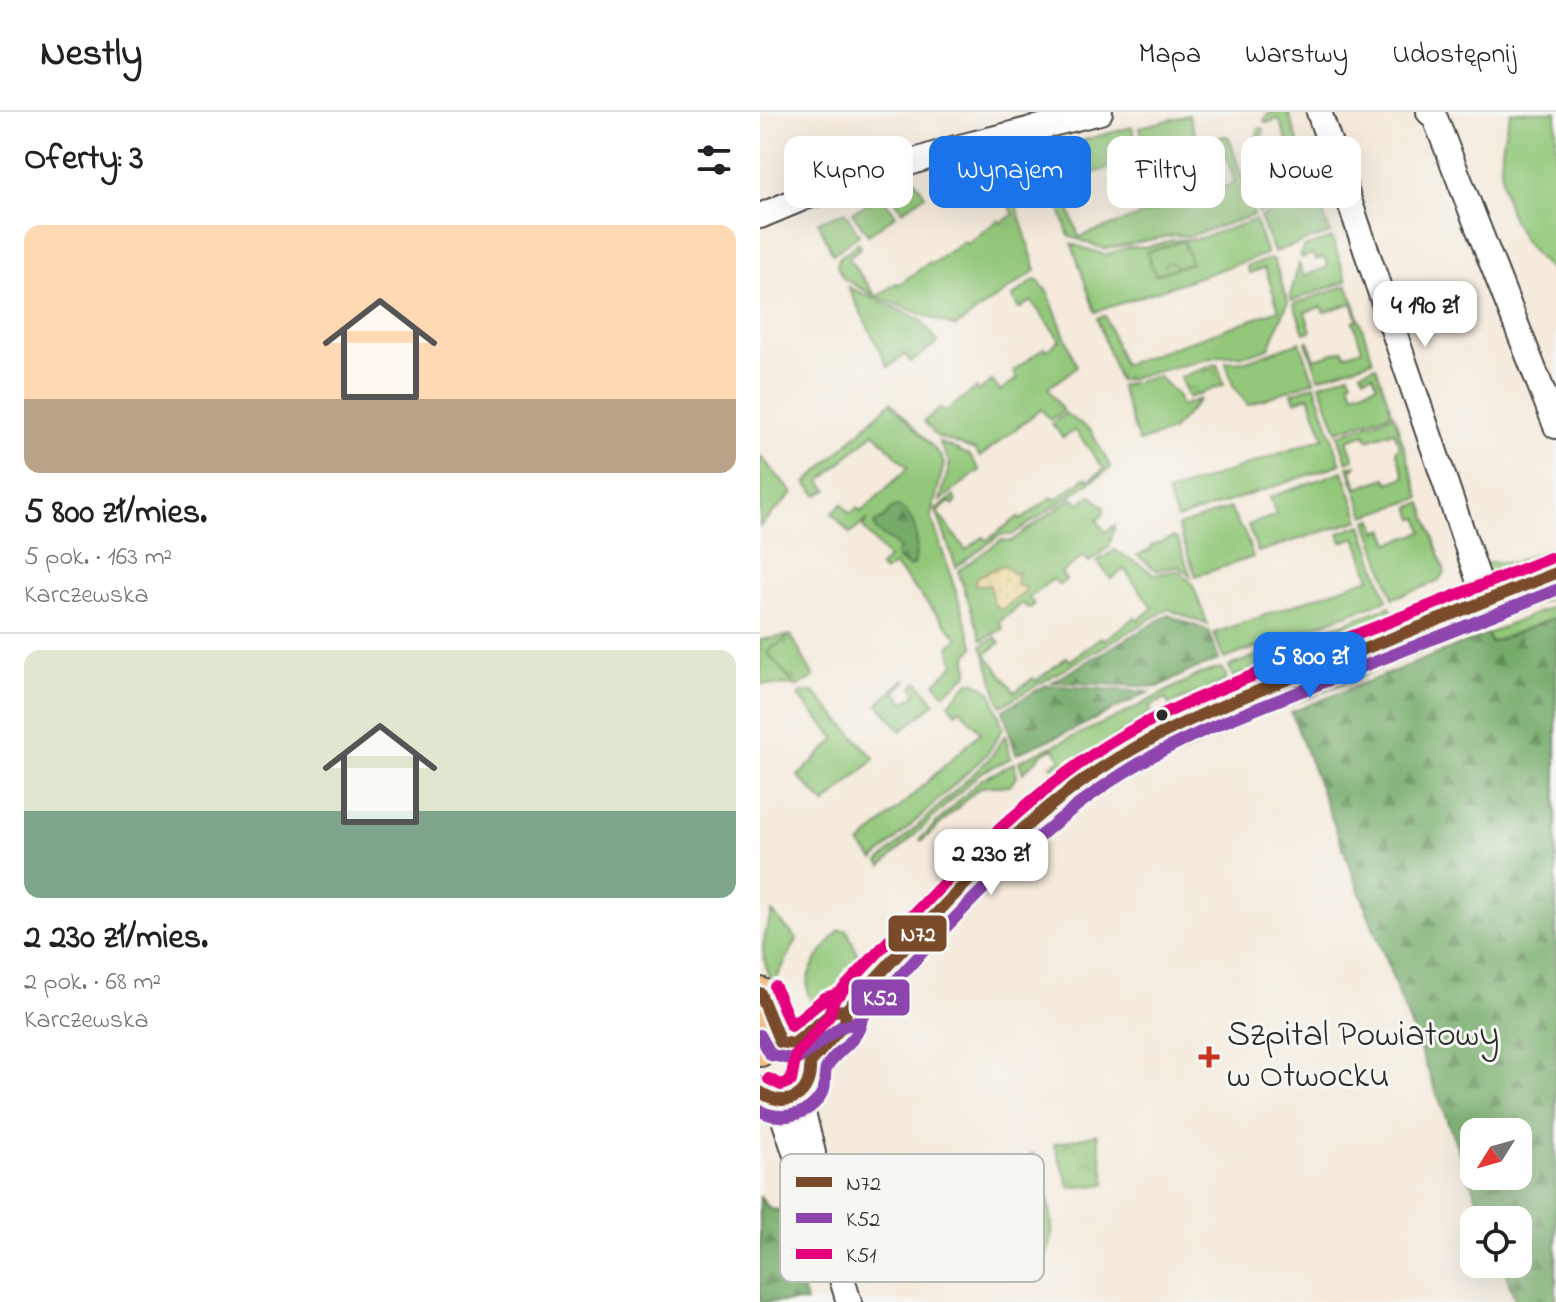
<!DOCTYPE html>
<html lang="pl">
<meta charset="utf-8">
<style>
:root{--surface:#fff;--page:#f2f2f2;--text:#202124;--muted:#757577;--line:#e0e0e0;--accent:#1a73e8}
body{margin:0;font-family:"Indie Flower",sans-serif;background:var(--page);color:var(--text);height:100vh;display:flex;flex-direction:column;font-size:30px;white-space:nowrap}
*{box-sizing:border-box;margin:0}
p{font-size:26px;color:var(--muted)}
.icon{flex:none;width:44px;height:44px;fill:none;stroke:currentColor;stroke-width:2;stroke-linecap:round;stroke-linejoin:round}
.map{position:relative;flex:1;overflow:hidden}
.details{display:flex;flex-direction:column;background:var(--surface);width:760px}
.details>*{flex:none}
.hud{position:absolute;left:24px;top:24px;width:652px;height:72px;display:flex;gap:16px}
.needle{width:52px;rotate:233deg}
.fabs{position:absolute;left:700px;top:1006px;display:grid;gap:16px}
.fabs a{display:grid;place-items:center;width:72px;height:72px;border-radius:16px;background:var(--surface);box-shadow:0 8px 32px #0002;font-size:40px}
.price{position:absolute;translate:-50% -68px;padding:0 18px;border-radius:16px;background:#fff;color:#222;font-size:26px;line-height:52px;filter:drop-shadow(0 2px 4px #0008)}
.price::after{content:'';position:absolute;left:50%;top:48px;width:24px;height:18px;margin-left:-12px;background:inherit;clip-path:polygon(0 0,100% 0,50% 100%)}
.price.on{background:var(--accent);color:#fff}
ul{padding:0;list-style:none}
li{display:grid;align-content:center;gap:16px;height:424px;padding:0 24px}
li+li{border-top:2px solid var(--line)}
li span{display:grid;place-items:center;height:248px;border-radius:16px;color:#555}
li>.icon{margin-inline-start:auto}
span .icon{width:144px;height:144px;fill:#fffc;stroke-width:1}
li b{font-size:34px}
h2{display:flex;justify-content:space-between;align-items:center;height:96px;padding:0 24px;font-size:34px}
.tag{padding:0 28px;border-radius:16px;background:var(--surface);box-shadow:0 8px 32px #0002;font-size:28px;line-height:72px}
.tag.on{background:var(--accent);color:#fff}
header{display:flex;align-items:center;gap:48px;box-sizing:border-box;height:112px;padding:0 40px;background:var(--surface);border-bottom:2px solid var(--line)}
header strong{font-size:38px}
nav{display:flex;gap:44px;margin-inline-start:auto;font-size:28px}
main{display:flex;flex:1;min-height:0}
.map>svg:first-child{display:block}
</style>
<header>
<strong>Nestly</strong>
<nav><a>Mapa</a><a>Warstwy</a><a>Udostępnij</a></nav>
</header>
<main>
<section class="details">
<h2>Oferty: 3<svg class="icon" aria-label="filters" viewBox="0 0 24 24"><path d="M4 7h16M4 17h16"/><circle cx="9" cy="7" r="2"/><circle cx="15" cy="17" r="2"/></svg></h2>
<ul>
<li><span style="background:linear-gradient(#ffd9b3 70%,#b9a48a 0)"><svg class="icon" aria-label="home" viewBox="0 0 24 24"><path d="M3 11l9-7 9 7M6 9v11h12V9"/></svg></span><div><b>5 800 zł/mies.</b><p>5 pok. · 163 m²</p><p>Karczewska</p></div></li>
<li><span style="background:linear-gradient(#dfe7d0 65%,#7fa58c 0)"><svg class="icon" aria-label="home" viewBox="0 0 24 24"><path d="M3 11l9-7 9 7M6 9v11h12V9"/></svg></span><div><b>2 230 zł/mies.</b><p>2 pok. · 68 m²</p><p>Karczewska</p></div></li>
</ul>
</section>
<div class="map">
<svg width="796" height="1190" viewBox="0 0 796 1190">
<defs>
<pattern id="forest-firs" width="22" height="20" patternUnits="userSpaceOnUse" patternTransform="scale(2)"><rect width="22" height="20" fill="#76ac6a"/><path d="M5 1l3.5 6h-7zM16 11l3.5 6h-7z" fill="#618c57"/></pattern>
<pattern id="sand-dots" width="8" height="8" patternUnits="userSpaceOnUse" patternTransform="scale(2)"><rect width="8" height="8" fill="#eeda9e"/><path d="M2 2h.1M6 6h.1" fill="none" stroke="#cb8" stroke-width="1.8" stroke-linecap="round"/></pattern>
<pattern id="park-crowns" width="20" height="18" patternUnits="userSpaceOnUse" patternTransform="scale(2)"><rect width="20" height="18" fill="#93c87a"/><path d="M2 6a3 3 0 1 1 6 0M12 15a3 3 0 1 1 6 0" fill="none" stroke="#78a364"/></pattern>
</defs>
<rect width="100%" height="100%" fill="#f6f6f2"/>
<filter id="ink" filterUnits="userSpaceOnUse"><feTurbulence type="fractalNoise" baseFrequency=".0125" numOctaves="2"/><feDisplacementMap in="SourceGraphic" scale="16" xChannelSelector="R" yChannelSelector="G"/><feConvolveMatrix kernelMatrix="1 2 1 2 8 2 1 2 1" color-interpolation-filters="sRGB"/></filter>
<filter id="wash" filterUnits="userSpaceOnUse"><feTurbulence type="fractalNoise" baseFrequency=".006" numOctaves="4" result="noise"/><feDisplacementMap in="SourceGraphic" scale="32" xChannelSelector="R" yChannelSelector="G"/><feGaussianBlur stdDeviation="1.8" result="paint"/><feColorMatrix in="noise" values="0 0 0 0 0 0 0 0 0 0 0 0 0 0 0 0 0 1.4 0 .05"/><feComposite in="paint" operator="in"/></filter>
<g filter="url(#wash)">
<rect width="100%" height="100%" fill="#f5eadc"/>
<path fill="#93c87a" stroke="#5f7a52" stroke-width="2" d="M510,0H528L570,121L514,140L500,105L511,101L509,97L499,101L485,52L499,17L503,16L504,21L501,23L505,35L527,28L519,7L506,11L504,8Z
M751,0H796V162C745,123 729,59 751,0Z
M429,3L436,25L387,42L385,39L380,15Z
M372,15L380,45L328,63L317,30Z
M465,24L469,25L494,103L430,124L415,123L344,137L309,124L299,94L305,85L319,125L475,71L462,32L449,36L447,29Z
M277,27L282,28L286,39L311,32L321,65C299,72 296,66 274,64L268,49V37Z
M221,55L248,66L276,158L195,215L117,185L84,167L77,154L79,146L98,131L101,135L88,146L117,185L136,171L138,173L170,150L172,152L204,129L207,132L238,108L241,111L254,102L226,62L216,69L210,60Z
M147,62L153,64L165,83L142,99L124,70Z
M122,85L136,103L108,123L92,100Z
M85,100L99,123L73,142L58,110Z
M495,108L507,142L335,200L312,132L345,143L369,135H387L413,128L437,127Z
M572,126L587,169L532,189L530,184L539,152L544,164L568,155L564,145L556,148L552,142L542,146L540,142L544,135Z
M511,147L514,148L528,190L509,236L486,243L460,244L359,269L337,206L345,204L363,253L519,198L505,156L489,161L487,154Z
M278,168L288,181L317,255L288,276L303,299L290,308L281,297L220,345L215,338L176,324L164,309L181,296L185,300L216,276L219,279L232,269L240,279L258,266L253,259L284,236L287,238L300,228L271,189L259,197L252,185L273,169Z
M588,173L613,248L559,266L546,230L548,229L555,247L583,238L585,243L602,237L593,209L598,207L592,191L564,200L561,195L545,200L551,219L544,221L534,192Z
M88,175L160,207L178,230L151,250L145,243L128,255Z
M540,230L554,269L488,293L473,274L466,250L486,249Z
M616,254L632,301L577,319L560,272L589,262L592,269L589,270L594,281L617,273L613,262L604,265L601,259Z
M398,264L417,283L421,294L440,287L412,319L379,330L360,274Z
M555,273L581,352L417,407L407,381L564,326L549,284L535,289L532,281Z
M131,290L181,344L184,352L171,404L214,535L207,544L208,562L184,582L175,571L194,553L189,535L198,526L134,453L124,460L119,455L128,447L103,415L108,407L90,422L72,401L82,392L90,402L97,396L101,400L148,356L114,320L61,369L68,378L57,383L46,371Z
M305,301L331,319L351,356L252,423H240L196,455L176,398L194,384L197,390L193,393L190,390L177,400L206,438L223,425L227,428L258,405L261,408L292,385L295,388L326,365L329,368L344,357L315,318L303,326L292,312Z
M634,303L660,386L605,404L588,355L596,353V355L591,358L598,376L626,366L629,371L645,365L636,338L640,335L634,319L608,328L605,322L587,328L594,347L587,350L578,323Z
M179,330L209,343L220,358L180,389L190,351Z
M0,344L33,381L0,414Z
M583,359L600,408L498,440L488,413L516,403L510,385Z
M331,383L344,395L343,403L337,408L345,420L355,413L349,435L329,450L324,444L301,461L306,468L299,473L293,467L269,486L274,493L268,497L263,491L239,510L243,517L222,528L198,459L241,428L251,429L312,386L320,391Z
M662,391L685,460L677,470L633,486L607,409L613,407L617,420L624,417L630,431L663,420L659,406L654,407L650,395Z
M470,396L479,414L484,419L493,445L436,464L418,414Z
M602,413L627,488L464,547L454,521L610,466L596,425L582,430L579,421Z
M414,425L418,428L431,465L419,455L396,458L377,443L391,438V434Z
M796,435V450L742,471L728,463L723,453L731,450L752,451Z
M355,438L395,462L418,459L432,471L448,513L408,497L241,594L222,533L236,525L240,531L226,542L255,580L273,566L276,569L307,545L310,549L341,525L344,528L375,505L378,508L393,496L364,457L351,467L337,449Z
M796,473V484L694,525L690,516Z
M796,493V505L731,531L727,522Z
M630,494L633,502L473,565L469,554Z
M679,520L682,528L681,532L522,596L519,589L528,581Z
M31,523L8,540L35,574L0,572V528Z
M461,556L466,563L465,569L409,593L406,587L389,594L391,601L309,656L291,654L301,646L293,636L281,643L263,661L259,649L361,603L440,562Z
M145,567L146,569L135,579L145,591L157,581L152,575L158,570L175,591L141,619L118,592Z
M209,570H216L231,580L243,616L228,641L114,748L100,732L221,620L200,597L196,601L189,592Z
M42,580H54L115,647L65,692L38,664L76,627L38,584Z
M475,603L478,612L477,616L374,664L370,656L373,652Z
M245,623L251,646L220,661L122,754L119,750L230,646Z
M254,651L257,664L250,674H226L218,677L162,729L160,727L220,668Z
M12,800L37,827L13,874C0,838 0,837 12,800Z
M79,818H87L104,857L82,886L60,904C31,869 57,847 79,818Z
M272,1041L276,1044C281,1070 309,1134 277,1149L256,1085Z"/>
<path fill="url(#forest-firs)" stroke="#506c4a" stroke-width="2" fill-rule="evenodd" d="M137,394C160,406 158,432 154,453L149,455L137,447L136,441L139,437C132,425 115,425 114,411L125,405L130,398Z
M408,503L449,519L459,548L430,559L398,575L292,570Z
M796,505V1190H756L742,1152H758V1108H725L531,600L727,522L731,531ZM714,1020H758V1064H714Z
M286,573L389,580L315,617L256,642L243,598Z
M0,1085L10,1097L19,1098L46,1190H0Z"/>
<path fill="url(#sand-dots)" stroke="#8c8264" stroke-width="2" d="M240,454H245L254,462L258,460L256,470L258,474L267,476L263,482L241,498L233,492L230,473L216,474L215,471L217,465Z"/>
<path fill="url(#park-crowns)" stroke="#5f7a52" stroke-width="2" d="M424,129L431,151L395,163L387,140Z
M457,252L464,273L428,286L420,265Z
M31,523L54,565L36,575L7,540Z
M337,1022L346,1072L310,1076L294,1032Z"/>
</g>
<g filter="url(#ink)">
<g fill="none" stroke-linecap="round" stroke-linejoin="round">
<g stroke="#494846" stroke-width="28">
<path id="minor" d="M559,0L726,490
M669,0L675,6L796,314
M0,104L43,86L192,37L340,0
M39,984L53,1041L51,1048L47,1053
M18,989L36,1043L47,1053L89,1190"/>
</g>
<g stroke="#494846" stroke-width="34">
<path id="major" d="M0,881L20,930
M0,939C41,904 75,977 30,988C18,991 8,987 0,980
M50,951L85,911L86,898C169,808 252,712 356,647C419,607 490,582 560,555C639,525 718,494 796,461"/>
</g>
<use href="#minor" stroke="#fff" stroke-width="24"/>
<use href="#major" stroke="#f6be86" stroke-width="30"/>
<g stroke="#f6f6f2" stroke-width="18">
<path id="bus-1" d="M0,881L20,930L34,932L74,899L86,898L92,892
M0,980C28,998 52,984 50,951L85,911L86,898C167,813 255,708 356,647C420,608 490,582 559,555C638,523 717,492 796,461"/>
</g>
<g stroke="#f6f6f2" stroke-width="18">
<path id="bus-2" d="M0,923L11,943L37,948L80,915L93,912L103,903
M0,999C24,1010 54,1003 64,976C66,970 64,962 66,957C73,938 99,933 102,905C183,819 262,726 362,662C421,624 489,600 554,574C635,542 715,510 796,478"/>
</g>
<g stroke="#f6f6f2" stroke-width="18">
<path id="bus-3" d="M15,875L31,914L65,886L81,881
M9,967L21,973L31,969L36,943L69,904L74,887C159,798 241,702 344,635C405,596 475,571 542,544C625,512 707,479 790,446"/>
</g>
<use href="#bus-1" stroke="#7a4b2a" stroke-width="12"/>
<use href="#bus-2" stroke="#8e44ad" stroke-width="12"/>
<use href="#bus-3" stroke="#e5007d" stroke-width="12"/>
</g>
</g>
<circle fill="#2b2b2b" stroke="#f6f6f2" stroke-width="3" cx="402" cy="603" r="7"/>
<path fill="#c8321e" stroke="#f6f6f2" stroke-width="3" d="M445 933h8v8h8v8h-8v8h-8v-8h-8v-8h8z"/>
<g text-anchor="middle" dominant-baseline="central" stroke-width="6" stroke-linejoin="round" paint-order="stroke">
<g font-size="36" fill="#2b2b2b" stroke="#f6f6f2" text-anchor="start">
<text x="467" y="924">Szpital Powiatowy<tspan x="467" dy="41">w Otwocku</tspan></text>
</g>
</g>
<rect x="20" y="1042" width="264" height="128" rx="12" fill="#f6f6f2" stroke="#b9b9b6" stroke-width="2"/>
<rect x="36" y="1065" width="36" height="10" fill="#7a4b2a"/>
<rect x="36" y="1101" width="36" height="10" fill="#8e44ad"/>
<rect x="36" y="1137" width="36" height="10" fill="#e5007d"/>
<g font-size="22" fill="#2b2b2b">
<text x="86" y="1078">N72</text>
<text x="86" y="1114">K52</text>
<text x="86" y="1150">K51</text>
</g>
<g stroke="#f6f6f2" stroke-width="3">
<rect x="127" y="802" width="61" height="39" rx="8" fill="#7a4b2a"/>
<rect x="90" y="866" width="61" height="39" rx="8" fill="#8e44ad"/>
</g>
<g font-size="22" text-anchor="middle" font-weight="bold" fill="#fff">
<text x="158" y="829">N72</text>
<text x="120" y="893">K52</text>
</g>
</svg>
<div class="fabs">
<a><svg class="needle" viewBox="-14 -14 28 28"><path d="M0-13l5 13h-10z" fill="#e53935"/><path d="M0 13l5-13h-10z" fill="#757577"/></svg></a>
<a><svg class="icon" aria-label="locate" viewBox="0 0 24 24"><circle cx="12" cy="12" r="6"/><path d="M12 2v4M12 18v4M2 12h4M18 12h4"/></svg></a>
</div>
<b class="price" style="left:665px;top:237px">4 190 zł</b>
<b class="price on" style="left:550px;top:588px">5 800 zł</b>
<b class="price" style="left:231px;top:785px">2 230 zł</b>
<div class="hud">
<a class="tag">Kupno</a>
<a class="tag on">Wynajem</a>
<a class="tag">Filtry</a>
<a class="tag">Nowe</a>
</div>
</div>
</main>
